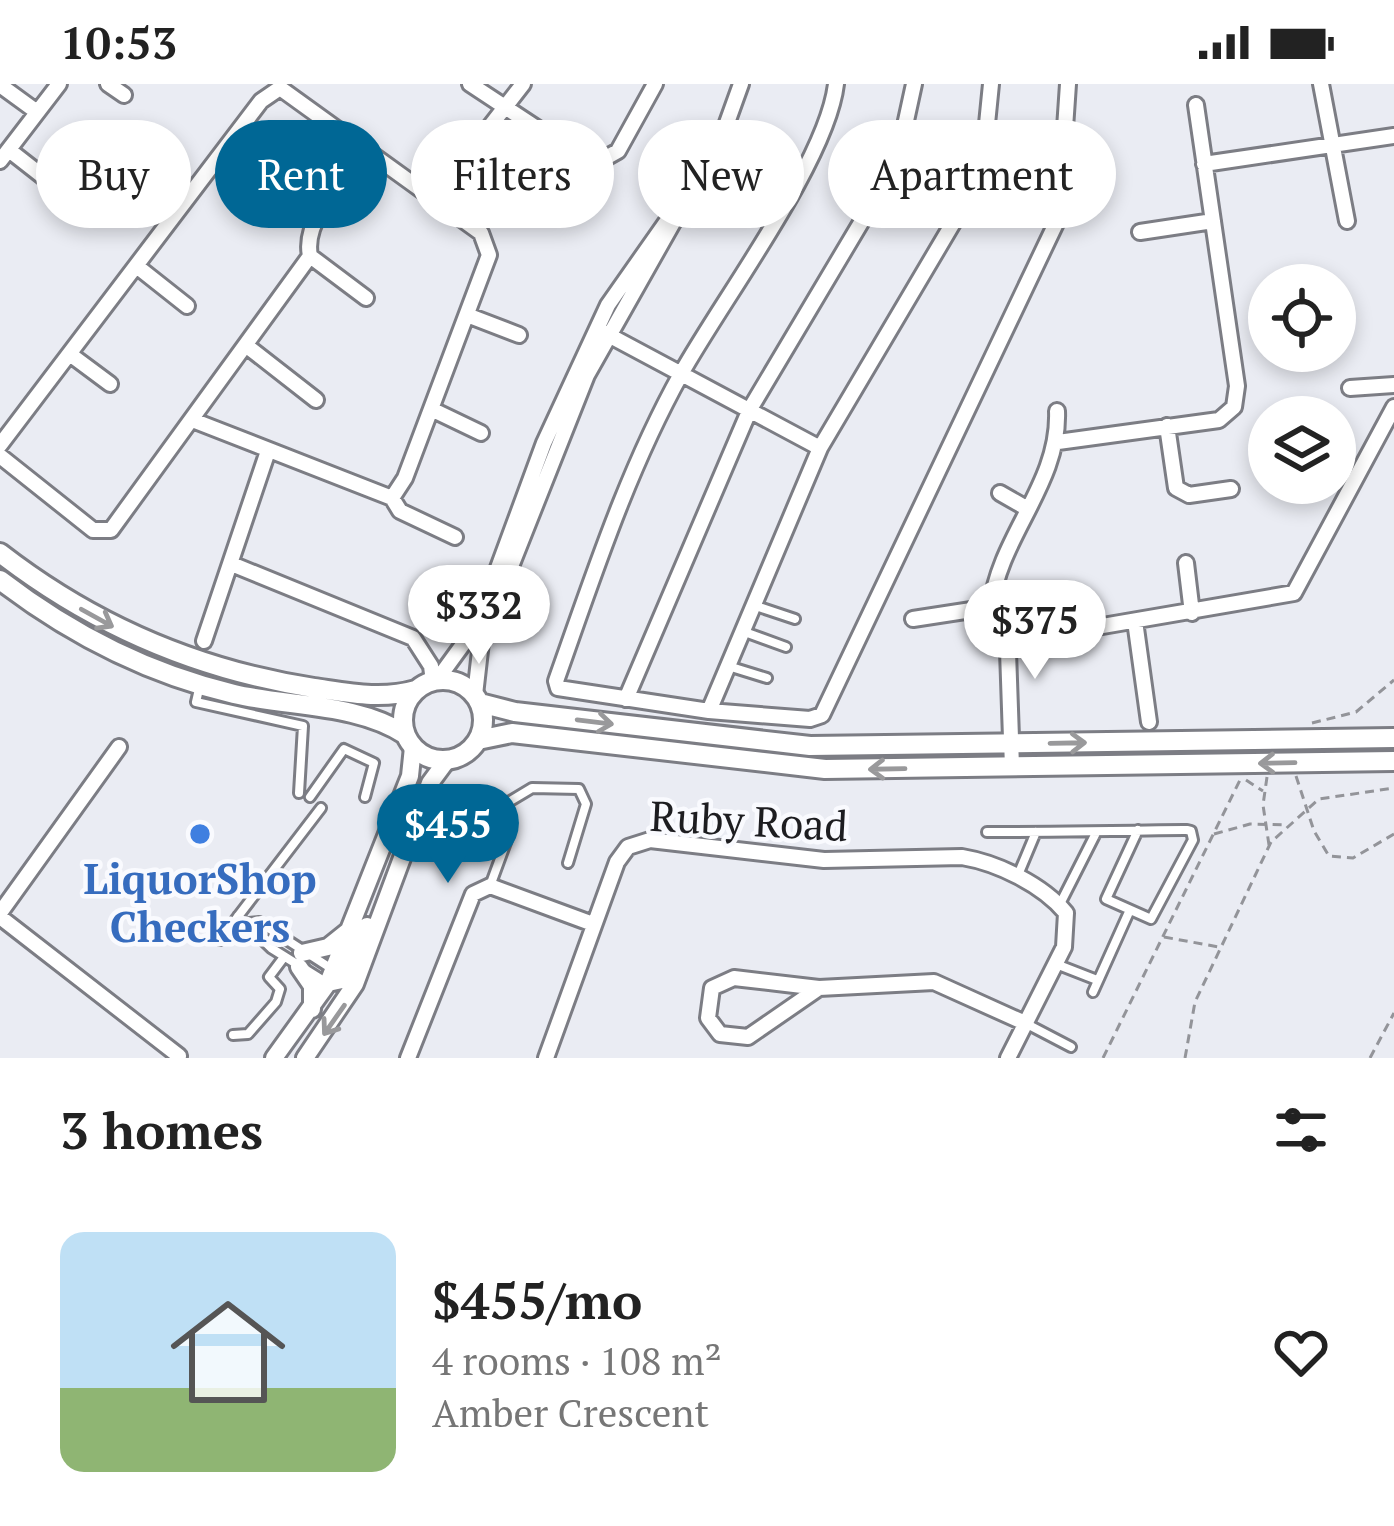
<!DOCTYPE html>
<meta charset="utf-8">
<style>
:root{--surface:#fff;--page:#f2f2f2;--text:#222;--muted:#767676;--accent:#006795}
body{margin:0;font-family:"PT Serif",serif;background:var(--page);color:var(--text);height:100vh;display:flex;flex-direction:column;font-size:45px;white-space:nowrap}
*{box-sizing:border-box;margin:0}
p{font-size:39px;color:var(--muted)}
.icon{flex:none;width:66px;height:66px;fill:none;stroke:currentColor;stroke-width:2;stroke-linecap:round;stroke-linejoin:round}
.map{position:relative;height:974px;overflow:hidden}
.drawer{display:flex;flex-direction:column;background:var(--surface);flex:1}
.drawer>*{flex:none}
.guide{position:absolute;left:36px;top:36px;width:1323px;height:108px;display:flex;gap:24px}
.buttons{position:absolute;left:1248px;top:180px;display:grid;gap:24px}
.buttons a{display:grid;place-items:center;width:108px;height:108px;border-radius:50%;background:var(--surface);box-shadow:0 6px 18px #0003;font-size:60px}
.price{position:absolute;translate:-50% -102px;padding:0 27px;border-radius:42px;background:#fff;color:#222;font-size:39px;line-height:78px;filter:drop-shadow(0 3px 6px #0008)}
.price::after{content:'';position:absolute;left:50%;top:72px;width:36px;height:27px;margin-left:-18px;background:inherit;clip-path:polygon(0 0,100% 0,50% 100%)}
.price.current{background:var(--accent);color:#fff}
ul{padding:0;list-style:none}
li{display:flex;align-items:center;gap:36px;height:300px;padding:0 60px}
li span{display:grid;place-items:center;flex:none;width:336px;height:240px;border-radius:24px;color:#555}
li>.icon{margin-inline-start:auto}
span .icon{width:144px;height:144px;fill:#fffc;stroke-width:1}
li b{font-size:51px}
h2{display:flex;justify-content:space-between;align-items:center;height:144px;padding:0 60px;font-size:51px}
.tag{padding:0 42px;border-radius:54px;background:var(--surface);box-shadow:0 6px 18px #0003;font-size:42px;line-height:108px}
.tag.current{background:var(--accent);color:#fff}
.status{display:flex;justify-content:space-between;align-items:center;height:84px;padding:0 60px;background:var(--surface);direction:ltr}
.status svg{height:33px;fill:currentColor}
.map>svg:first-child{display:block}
</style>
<div class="status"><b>10:53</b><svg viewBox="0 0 49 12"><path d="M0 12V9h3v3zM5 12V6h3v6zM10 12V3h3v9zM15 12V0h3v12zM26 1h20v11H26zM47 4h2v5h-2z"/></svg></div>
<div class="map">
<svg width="1394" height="974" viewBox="0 0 1394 974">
<rect width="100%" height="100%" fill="#eaecf3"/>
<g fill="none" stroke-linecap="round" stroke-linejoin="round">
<g stroke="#7c7d84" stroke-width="14">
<path id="service" d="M753,521L795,535
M742,547L786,563
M728,582L767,594
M200,601L196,618L303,642L299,709
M310,713L344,665L374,679L365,713
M467,743L532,704L579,705L586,720L568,779
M987,748C1054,748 1120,747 1187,746L1191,747L1193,756L1151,835L1106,815L1138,746
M1018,791L1036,748
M490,802L508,753L507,718
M1060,820L1096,749
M238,832L271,864L327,899
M249,839L259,838L332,885
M220,856L321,724
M1056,880L1097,896
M1093,908L1129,828
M1025,939L1071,963
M233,951L248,950L276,918L280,905L269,893L284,873"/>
</g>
<g stroke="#7c7d84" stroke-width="20">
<path id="minor" d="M108,0L124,11
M470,0L593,81L618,67L655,0
M836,0C827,77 722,216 681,290C627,387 593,493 556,597L558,604L709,627L810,635L822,631L1059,133L1068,0
M1321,0L1347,137
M0,1L37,28
M9,66L55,102
M0,77L59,0
M1204,80L1394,52
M435,113L523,0
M1140,148L1213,137
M139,184L187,222
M366,214L310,172C302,133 347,95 370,66
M467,231L519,251
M601,247L820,364
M248,263L316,316
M71,271L110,300
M1350,304L1394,301
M431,325L481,349
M1167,342L1176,404L1189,411L1231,405
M1058,358L1219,336L1234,323L1237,302L1196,21
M0,361L261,17L280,4L481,149L489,171L405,394L392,414L195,337
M0,372L93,446H111L310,172
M1000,409L1028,425
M392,414L400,427L455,453
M1186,479L1192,529
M234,481L413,554L431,582L433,597
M1061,508L1067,548
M991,523L1008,567L1012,683
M913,535L991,523C999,452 1060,400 1057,327
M1135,537L1149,638
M204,557L268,367
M1008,567L1056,550L1294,509L1394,323
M437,596L477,541L544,359L608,221L667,137
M475,611L481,558L587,291L723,50L741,0
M626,615L750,325L897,78L914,0
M709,627L820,364L982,90L991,0
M0,829L119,663
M0,833L179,972
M819,904L748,953L720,950L708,934L712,904L734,894L819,904L934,898L1025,939
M408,974L473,810L490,802L593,840
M546,974L617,778L628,763L650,756L824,776L962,773C998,779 1043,801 1066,829L1064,863L1008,974"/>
</g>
<g stroke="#7c7d84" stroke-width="22">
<path id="tertiary" d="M302,869L328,863L348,847
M299,883L312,902V925
M328,899L342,896L367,842
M274,974L328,899L410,692L413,663
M305,974L355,900L430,699L447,676"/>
</g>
<g stroke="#7c7d84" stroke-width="24">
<path id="secondary" d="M0,469C93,541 197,586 314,604C349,609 381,616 416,606
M0,496C69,549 149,590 234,610C289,623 358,619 406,651
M403 636a40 40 0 1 1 80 0a40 40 0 1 1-80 0Z
M480,619L515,628L810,662L1394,654
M478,656L512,649L825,685L1394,677"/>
</g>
<path stroke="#939499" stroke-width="3" stroke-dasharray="9 6" stroke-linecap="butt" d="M1312,639L1356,628L1394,596
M1296,692L1314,747L1329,772L1353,774L1394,750
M1267,693L1263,721L1269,761
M1246,696L1263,707
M1214,750L1250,740L1287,741
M1164,853L1219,863
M1103,974L1240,696
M1185,974L1195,918L1271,758L1319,715L1394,704
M1370,974L1394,929"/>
<use href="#service" stroke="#fff" stroke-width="8"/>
<use href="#minor" stroke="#fff" stroke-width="14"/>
<use href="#tertiary" stroke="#fff" stroke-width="16"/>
<use href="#secondary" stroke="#fff" stroke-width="18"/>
</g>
<defs><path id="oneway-shaft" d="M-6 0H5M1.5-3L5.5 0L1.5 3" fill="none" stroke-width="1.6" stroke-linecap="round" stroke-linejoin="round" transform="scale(3)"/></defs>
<g stroke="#99999b">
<use href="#oneway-shaft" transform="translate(97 534) rotate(29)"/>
<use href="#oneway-shaft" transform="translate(595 638) rotate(7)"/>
<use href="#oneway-shaft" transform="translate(1068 659) rotate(-1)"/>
<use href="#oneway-shaft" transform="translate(1277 679) rotate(179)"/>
<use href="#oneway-shaft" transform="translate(887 685) rotate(179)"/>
<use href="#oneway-shaft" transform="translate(334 936) rotate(125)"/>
</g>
<circle fill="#3f7fe0" stroke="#f9fafe" stroke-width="4.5" cx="200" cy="750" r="12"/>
<g text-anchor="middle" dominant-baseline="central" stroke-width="9" stroke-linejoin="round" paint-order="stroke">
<g font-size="42" fill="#1d1d20" stroke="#f9fafe">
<text transform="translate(749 736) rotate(3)">Ruby Road</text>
</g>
<g font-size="42" font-weight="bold" fill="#366cbe" stroke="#f9fafe">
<text x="200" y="794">LiquorShop<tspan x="200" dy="48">Checkers</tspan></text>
</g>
</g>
</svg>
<div class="buttons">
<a><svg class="icon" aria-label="locate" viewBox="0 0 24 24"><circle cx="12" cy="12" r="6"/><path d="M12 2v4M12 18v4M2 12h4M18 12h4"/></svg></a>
<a><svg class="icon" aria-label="layers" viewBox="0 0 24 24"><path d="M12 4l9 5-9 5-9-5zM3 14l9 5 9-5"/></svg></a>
</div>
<b class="price" style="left:479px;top:583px">$332</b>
<b class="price" style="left:1035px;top:598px">$375</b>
<b class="price current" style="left:448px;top:802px">$455</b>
<div class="guide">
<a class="tag">Buy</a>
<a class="tag current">Rent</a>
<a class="tag">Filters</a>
<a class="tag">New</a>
<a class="tag">Apartment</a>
</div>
</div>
<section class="drawer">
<h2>3 homes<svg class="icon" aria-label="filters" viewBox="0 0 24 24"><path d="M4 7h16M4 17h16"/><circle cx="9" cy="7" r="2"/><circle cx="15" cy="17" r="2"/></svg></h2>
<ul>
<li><span style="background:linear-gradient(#bfe0f5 65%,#8fb573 0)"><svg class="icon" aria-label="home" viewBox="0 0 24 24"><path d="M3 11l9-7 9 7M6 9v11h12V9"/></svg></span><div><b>$455/mo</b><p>4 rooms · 108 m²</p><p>Amber Crescent</p></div><svg class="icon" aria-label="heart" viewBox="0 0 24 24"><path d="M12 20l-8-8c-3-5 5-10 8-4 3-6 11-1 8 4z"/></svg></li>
</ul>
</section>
